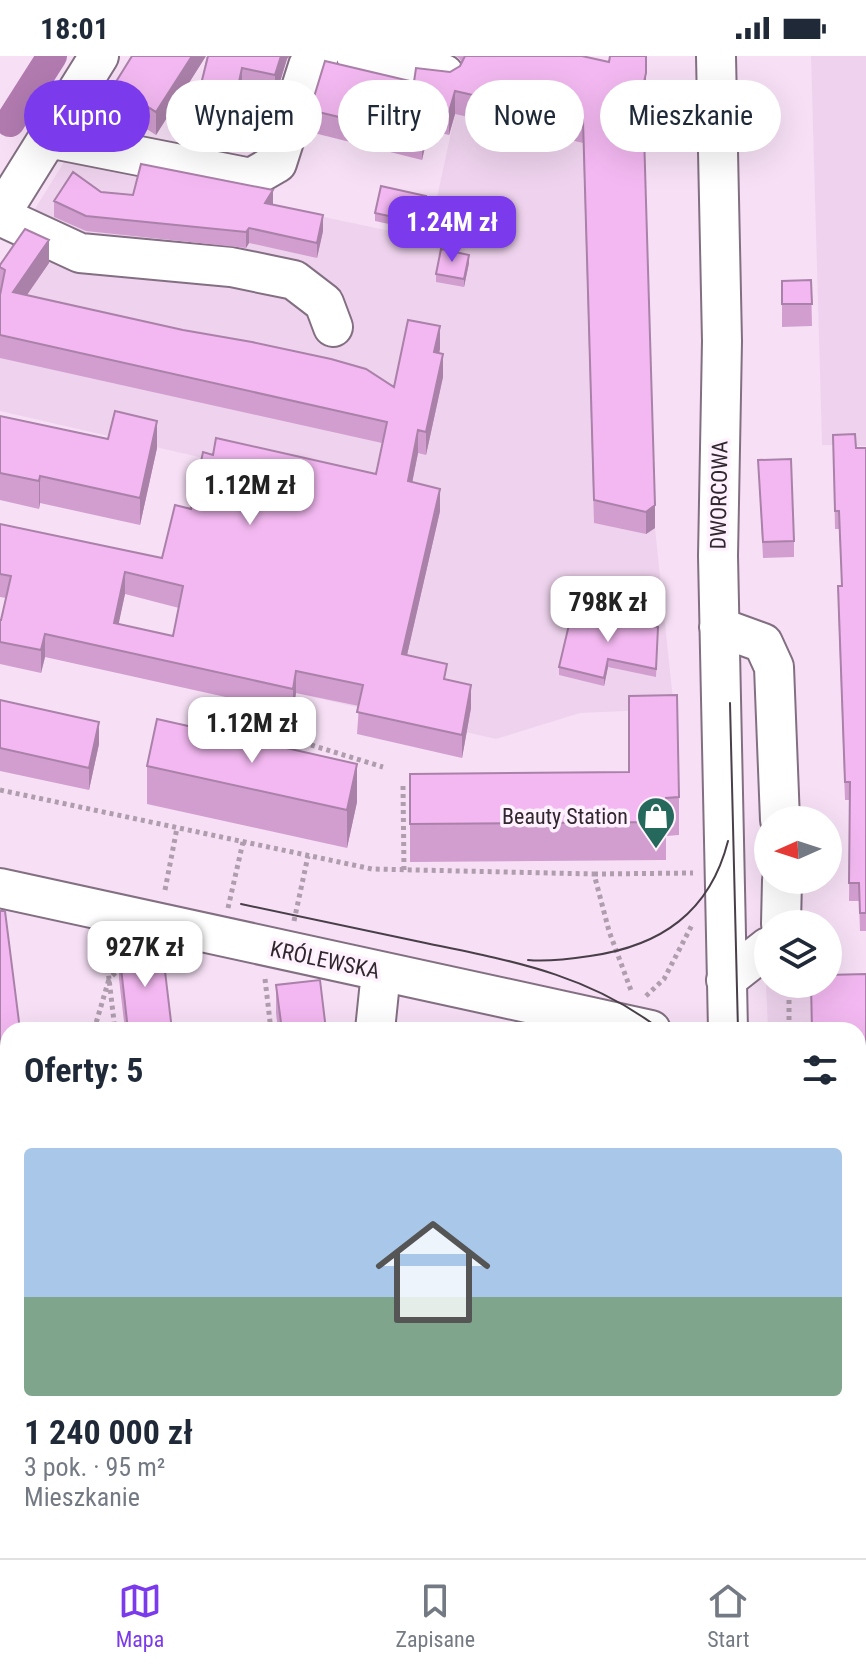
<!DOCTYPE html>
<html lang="pl">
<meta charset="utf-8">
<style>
:root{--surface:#fff;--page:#f2f2f3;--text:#1f2937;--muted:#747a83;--line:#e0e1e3;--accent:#7c3aed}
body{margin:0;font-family:"Roboto Condensed",sans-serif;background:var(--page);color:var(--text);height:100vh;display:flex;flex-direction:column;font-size:30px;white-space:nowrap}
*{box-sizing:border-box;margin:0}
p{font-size:26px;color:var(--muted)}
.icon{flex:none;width:44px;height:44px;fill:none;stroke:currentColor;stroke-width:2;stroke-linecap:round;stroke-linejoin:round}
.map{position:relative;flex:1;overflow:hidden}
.details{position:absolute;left:0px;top:966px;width:866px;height:536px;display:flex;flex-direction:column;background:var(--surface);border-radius:24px 24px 0 0;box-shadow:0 8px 32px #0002}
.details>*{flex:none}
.guide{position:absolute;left:24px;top:24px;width:818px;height:72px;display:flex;gap:16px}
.needle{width:52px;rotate:267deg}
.buttons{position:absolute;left:754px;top:750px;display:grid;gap:16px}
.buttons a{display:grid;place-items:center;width:88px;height:88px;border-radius:50%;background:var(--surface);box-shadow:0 8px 32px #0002;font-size:40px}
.price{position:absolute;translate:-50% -68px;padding:0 18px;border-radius:16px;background:#fff;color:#222;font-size:26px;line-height:52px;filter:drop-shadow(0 2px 4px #0008)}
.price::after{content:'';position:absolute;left:50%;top:48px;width:24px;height:18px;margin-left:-12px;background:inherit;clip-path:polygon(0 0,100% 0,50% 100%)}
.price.selected{background:var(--accent);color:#fff}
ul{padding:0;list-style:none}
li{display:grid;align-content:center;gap:16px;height:424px;padding:0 24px}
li+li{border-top:2px solid var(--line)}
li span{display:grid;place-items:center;height:248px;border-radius:8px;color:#555}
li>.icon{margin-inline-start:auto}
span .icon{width:144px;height:144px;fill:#fffc;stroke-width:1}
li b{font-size:34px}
h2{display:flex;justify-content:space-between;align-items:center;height:96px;padding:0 24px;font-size:34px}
.tag{padding:0 28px;border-radius:36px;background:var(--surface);box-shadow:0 8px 32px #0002;font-size:28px;line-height:72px}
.tag.selected{background:var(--accent);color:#fff}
.status{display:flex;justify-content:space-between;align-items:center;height:56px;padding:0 40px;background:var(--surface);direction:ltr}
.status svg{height:22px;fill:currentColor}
.tab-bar{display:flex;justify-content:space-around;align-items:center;height:112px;border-top:2px solid var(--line);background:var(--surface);font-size:22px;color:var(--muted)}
.tab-bar a{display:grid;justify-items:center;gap:4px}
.tab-bar .selected{color:var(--accent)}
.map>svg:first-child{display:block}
</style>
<div class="status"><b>18:01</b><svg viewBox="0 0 49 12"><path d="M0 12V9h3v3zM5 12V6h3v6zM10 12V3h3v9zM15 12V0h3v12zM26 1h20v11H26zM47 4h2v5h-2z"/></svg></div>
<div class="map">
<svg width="866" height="1502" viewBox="0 0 866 1502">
<rect width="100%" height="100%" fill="#f7e0f6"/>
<path fill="#efd3ee" d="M811,0H866V390L822,389Z
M455,58L644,101L655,472L674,653L580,657L496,683L286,635L216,405L0,355V209L64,106L428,183Z
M866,918V1428L858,1427V974H768L766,927L828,928Z"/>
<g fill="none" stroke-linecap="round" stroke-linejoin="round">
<path stroke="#b27bb0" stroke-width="30" d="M10,66L52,0"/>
<g stroke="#836f82" stroke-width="42">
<path id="minor" d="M356,0L444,18
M716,0L722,285L718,500L728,974
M48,82L251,122L277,107L308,10L319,0
M0,159L99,0
M0,160L80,197L231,211L294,224L324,247L333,271
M719,571L763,587L774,611L780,764
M0,832L651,974
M781,868L782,824
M726,924L768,891
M375,974L381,916
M0,1138L8,1140
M739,1494L740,1502"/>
</g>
<path stroke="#af9dae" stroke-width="5" stroke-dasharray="4 4" stroke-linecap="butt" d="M311,689L383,711
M403,730L404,814
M0,734L372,813L594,818L609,875L632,937
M594,818L693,817
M165,834L177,772
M228,852L243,786
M294,865L308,800
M105,888L109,923L122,910
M265,923L271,974
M789,928V974
M646,940L664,923L692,869
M94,974L109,923L115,974
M0,1291L8,1292
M858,1293L866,1292
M0,1405L8,1401
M218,1502L219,1494"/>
<use href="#minor" stroke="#fff" stroke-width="38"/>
<path stroke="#493f48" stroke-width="2" d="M730,647L738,974
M241,848C299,860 357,873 416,885C506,904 586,916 661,974
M528,904C548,906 570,903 590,900C661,890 710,856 728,785
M734,1494V1502
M750,1494V1502"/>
</g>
<path fill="#d19ecf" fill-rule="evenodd" d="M132,0H206L156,79L114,52V29Z
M207,0L287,3L275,42L242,35L229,95L192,88V65Z
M455,0H582L646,40L638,77L655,472L646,478L594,467L583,87L455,58L449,79L429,74L422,104L310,76V54L450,16L460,10L462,7L459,2Z
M101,136L133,139L273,148L323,175L317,202L249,187L246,192L86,175L54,161V145Z
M426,148L421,175L375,165V157Z
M49,207L27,239L394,331L440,293L439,297L443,321L426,399L418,397L412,426L440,455L407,599L447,624L471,652L462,702L357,678L359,650L296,637L293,656L45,601L41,617L0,608V564H1L6,542L0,541V468L162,502L191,453L213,399L376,418L382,387L0,302V209ZM125,538L179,552L173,580L118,568Z
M469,207L464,231L436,226V218Z
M811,224L812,270L782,271V225Z
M0,360L108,383L157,392L140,469L40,447L39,453L0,444Z
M833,379L856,392H866V875H860L859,845H849L850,744H845L838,548V530H842L839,473H835Z
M758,404L794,485V501L763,502Z
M617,566L658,571L656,621L608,611L604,630L559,619V611Z
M0,644L99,688L89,734L0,715Z
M147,710L357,746L347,792L147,748Z
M410,718L679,741V779L666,780V804L410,806Z
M0,855L8,974V1098L0,1099Z
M119,894L172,974H125L119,923Z
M866,918V1272H858V974Z
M276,929L326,974H278L276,957Z
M8,1136V1265L0,1263V1146Z
M459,1494H584V1500L583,1502H481L459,1497Z"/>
<path fill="#aa81a9" d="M192,0H206L156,79V56Z
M281,0H290L287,3L275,42V19Z
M242,12V35L229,95V72Z
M646,17V40L633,98V76Z
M455,35V58L449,79V56Z
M429,52V74L422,104V81Z
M273,134V150L265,147Z
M426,140V148L421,175V167Z
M323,159V175L317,202V187Z
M249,172V187L246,192V176Z
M49,184V207L13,259V236Z
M469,199V207L464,231V223Z
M440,270V293L434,319V296Z
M443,298V321L426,399V376Z
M157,365V392L140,469V442Z
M418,374V397L408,448V425Z
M40,420V447L39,453V425Z
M440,433V455L402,621V598Z
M655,449V472L646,478V456Z
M125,516V538L114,590V567Z
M45,578V601L41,617V594Z
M608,603V611L604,630V622Z
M296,615V637L293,656V633Z
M471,629V652L462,702V679Z
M99,666V688L89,734V712Z
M357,708V746L347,792V754Z
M77,1494H84V1502H73Z
M575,1494H584L583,1502H571Z"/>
<path fill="#f3b8f1" stroke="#aa81a9" stroke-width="2" fill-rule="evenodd" d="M132,0H192L156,56L114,29Z
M208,0H281L275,19L242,12L229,72L192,65Z
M465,0H582L609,6L610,0H646V17L633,76L644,78L655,449L646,456L594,444L583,64L455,35L449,56L429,52L422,81L310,54L325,5L414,26L416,12L450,16L460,10Z
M141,108L273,134L265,147L323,159L317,187L249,172L246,176L86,160L54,145L73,116L101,136L133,139Z
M381,130L426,140L421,167L375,157Z
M25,173L49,184L13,236L183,274L252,286L331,303L366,313L394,331L408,264L440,270L434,296L443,298L426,376L418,374L408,425L440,433L402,598L447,608L444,623L471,629L462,679L357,656L363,629L296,615L293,633L45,578L41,594L0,586V564H1L11,520L0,518V468L162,502L175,449L191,453L203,396L213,399L216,382L376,418L387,366L0,279V239L5,214L0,211V209ZM125,516L183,530L173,580L114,567Z
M441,193L469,199L464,223L436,218Z
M811,224L812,248H782V225Z
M115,355L157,365L140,442L40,420L39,425L0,417V360L108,383Z
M855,378L856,392H866V857H860L859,827H849L850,726H845L838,530H842L839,455H835L833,379Z
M791,403L794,485L763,486L758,404Z
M572,556L617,566V562L658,571L656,613L608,603L604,622L559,611Z
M677,639L679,741L666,742V766L410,768V718L629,716V640Z
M0,644L99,666L89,712L0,692Z
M157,663L357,708L347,754L147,710Z
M0,855H5L20,974H8V1069L0,1070Z
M162,890L172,974H128L119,894Z
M866,918V1257H858V974H812L811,928H828V919Z
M320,924L326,974H282L276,929Z
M2,1135L8,1136V1227L0,1225V1146Z
M26,1494H77L73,1502H21Z
M214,1494H219L233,1502H209Z
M323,1494H383L381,1502H321Z
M513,1494H575L571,1502H509Z"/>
<defs>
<g id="shop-pin" transform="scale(2)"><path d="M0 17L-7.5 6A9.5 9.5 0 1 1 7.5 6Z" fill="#25695c" stroke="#fff1fe"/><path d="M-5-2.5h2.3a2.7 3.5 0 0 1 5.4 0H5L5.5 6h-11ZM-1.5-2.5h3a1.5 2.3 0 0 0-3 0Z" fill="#fff"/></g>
</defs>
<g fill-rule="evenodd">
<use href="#shop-pin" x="656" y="760"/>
</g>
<g text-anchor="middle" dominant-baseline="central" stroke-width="7" stroke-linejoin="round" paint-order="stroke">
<g font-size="22" fill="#30272f" stroke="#fff1fe">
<text transform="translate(719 439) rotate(-89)">DWORCOWA</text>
<text transform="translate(325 904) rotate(12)">KRÓLEWSKA</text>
</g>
<g font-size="22" fill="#30272f" stroke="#fff1fe" text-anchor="end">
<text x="628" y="760">Beauty Station</text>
</g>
</g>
</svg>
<div class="buttons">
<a><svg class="needle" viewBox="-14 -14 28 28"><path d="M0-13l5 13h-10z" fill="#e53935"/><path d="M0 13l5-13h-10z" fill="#747a83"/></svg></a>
<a><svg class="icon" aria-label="layers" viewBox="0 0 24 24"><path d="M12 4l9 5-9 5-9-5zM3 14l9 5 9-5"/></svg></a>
</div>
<b class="price selected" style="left:452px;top:208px">1.24M zł</b>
<b class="price" style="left:250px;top:471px">1.12M zł</b>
<b class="price" style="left:608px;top:588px">798K zł</b>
<b class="price" style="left:252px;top:709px">1.12M zł</b>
<b class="price" style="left:145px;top:933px">927K zł</b>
<div class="guide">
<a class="tag selected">Kupno</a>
<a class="tag">Wynajem</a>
<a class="tag">Filtry</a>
<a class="tag">Nowe</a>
<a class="tag">Mieszkanie</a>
</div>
<section class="details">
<h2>Oferty: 5<svg class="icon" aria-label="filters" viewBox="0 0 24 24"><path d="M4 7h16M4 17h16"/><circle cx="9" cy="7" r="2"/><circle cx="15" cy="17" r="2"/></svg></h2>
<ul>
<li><span style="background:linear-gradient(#a9c7e8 60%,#7fa58c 0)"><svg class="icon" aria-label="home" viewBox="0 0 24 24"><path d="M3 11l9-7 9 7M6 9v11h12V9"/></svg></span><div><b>1 240 000 zł</b><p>3 pok. · 95 m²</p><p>Mieszkanie</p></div></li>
</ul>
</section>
</div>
<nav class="tab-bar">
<a class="selected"><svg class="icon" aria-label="map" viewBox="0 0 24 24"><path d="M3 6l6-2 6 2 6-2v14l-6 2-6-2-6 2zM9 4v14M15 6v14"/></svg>Mapa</a>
<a><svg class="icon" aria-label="saved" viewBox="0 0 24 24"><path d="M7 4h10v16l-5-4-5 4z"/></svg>Zapisane</a>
<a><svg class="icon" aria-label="home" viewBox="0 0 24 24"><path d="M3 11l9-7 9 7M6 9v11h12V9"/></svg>Start</a>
</nav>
